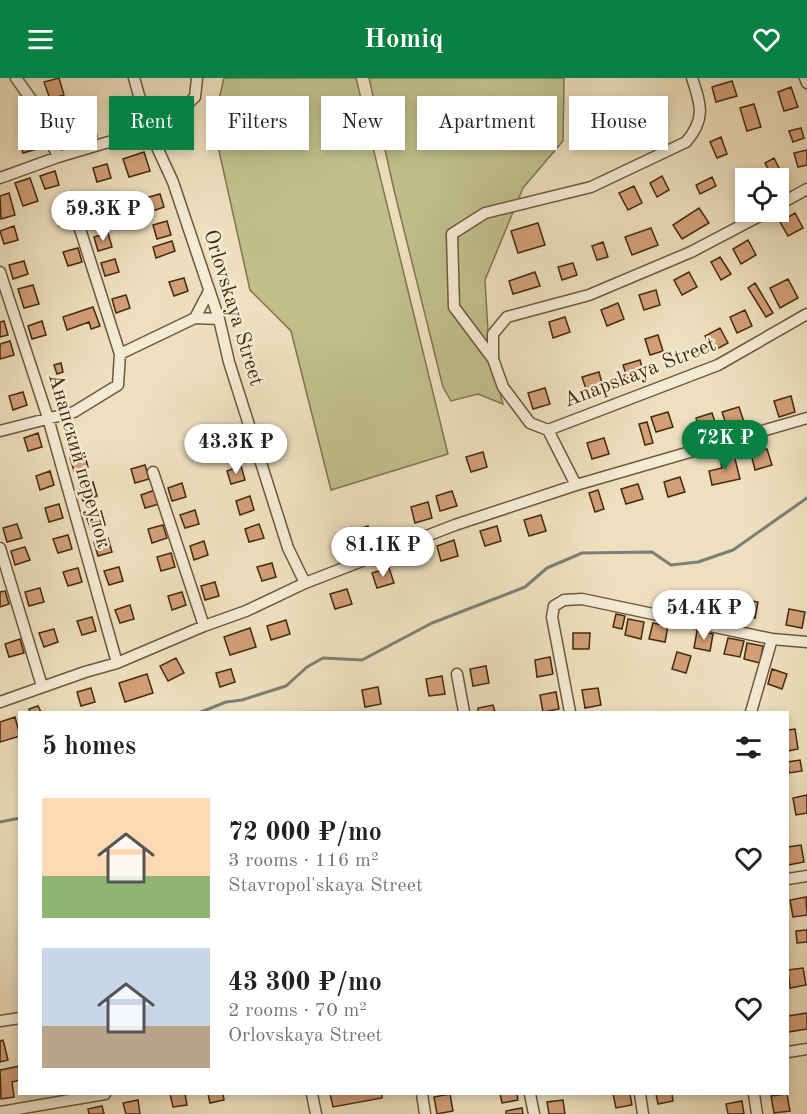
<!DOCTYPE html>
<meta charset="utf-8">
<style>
:root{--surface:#fff;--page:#f6f6f6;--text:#202124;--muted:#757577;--accent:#0b8043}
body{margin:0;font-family:"Old Standard TT",serif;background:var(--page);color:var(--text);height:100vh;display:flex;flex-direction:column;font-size:22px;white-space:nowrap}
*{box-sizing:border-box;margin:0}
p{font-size:20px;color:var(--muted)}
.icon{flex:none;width:33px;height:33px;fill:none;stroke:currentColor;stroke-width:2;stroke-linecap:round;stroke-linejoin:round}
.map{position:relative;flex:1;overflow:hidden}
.panel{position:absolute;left:18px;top:633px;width:771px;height:384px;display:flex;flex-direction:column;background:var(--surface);border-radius:0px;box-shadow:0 3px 9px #0003}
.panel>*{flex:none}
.hud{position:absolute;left:18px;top:18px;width:771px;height:54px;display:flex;gap:12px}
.fabs{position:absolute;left:735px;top:90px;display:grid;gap:12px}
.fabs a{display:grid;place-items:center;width:54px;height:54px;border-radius:0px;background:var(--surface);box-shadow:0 3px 9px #0003;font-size:30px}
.price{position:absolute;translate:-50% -51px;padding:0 14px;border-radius:21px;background:#fff;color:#222;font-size:20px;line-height:39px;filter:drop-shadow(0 2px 3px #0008)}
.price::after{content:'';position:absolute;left:50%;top:36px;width:18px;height:14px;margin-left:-9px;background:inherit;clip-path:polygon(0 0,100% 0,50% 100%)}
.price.active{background:var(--accent);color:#fff}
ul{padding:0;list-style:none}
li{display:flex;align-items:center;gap:18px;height:150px;padding:0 24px}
li span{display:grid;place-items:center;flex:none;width:168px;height:120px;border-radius:0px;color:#555}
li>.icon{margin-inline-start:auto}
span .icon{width:72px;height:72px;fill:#fffc;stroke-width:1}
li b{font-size:26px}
h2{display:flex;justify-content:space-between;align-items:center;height:72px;padding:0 24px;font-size:26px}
.chip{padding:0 21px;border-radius:0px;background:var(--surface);box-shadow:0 3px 9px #0003;font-size:21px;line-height:54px}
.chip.active{background:var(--accent);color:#fff}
header{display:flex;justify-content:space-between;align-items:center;height:78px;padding:0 24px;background:var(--accent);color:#fff;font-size:27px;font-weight:600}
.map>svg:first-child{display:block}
</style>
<header><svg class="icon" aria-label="menu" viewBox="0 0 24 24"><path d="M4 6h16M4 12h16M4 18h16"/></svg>Homiq<svg class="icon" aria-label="heart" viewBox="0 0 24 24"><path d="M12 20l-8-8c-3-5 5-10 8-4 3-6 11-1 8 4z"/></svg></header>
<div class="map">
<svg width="807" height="1036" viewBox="0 0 807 1036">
<rect width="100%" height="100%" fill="#eee0bf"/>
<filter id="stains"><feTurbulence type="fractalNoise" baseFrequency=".00333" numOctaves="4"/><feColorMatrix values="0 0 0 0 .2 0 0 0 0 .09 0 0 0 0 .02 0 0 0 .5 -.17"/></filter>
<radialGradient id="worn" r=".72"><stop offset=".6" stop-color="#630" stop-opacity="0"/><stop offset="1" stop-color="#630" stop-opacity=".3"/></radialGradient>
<path fill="#c0c08c" stroke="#82754c" stroke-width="1.5" d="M224,0H356L448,376L331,412L291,253L250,212L213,46Z
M369,0H564L563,63L523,110L485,202L488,254L493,290L503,326L478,316L451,323L443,309L394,112Z"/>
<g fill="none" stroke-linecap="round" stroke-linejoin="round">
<path stroke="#7b8077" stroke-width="3" d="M201,634L226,624L242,622L286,608L307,589L323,580L362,582L432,545L525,509L547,490L582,475L652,474L671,487L698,484L733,472L807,420
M0,744L20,740"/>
</g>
<path fill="#d29f77" stroke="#442a0d" stroke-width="1.5" d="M59,0L64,17L50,21L44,4Z
M732,3L737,18L716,24L712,9Z
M791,9L798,29L784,33L778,14Z
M597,19L602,29L584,37L580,26Z
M754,26L761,49L747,53L740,30Z
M135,30L138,41L119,47L116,36Z
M661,33L667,46L654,53L648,40Z
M621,39L628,55L612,62L606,46Z
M73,42L77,55L63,59L58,46Z
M93,43L97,58L89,61L85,45Z
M801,50L804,60L793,64L789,53Z
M33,57L37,71L23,75L19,61Z
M721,59L727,76L717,80L710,64Z
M807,72V87L798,89L794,75Z
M144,74L150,93L129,99L123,81Z
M774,80L782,96L773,100L765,85Z
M107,86L111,100L97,104L93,90Z
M55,93L59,107L45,111L40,98Z
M662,98L669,112L657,119L650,105Z
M712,99L716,108L700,116L696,107Z
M30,100L38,123L23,128L15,105Z
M634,108L642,125L628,132L619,115Z
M9,115L15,137L1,141L0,118Z
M160,116L164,129L150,134L145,120Z
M94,123L98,136L84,141L80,127Z
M69,129L73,143L59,148L55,134Z
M699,130L709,145L682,161L673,147Z
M795,135L803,150L788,158L780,144Z
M167,143L171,157L157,161L153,147Z
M538,145L545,167L518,175L511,153Z
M14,148L18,162L4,166L0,153Z
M651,150L658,167L632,177L625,159Z
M108,155L112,169L98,173L94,159Z
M748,162L756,177L741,186L733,171Z
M172,163L175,173L156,180L153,169Z
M603,164L608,179L597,182L592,168Z
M78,170L82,184L68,188L63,174Z
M720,179L731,196L721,202L711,184Z
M115,181L119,194L105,198L101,185Z
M24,183L28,196L13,201L9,187Z
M573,185L577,197L562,202L558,189Z
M535,194L540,208L513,216L509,203Z
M689,194L697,209L682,217L674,202Z
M184,200L188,213L174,218L169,204Z
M788,201L798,220L780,230L770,210Z
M755,205L773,235L766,239L748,210Z
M33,207L39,226L24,230L18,211Z
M656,212L660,227L644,232L639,217Z
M126,217L130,230L116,235L112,221Z
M618,225L624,241L607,248L601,232Z
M93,229L100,248L91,251L89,244L67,252L63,239Z
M745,232L752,248L737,255L730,239Z
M565,239L570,254L553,260L549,244Z
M4,243L8,257L0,259V244Z
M42,243L46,257L32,261L28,248Z
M720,250L728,265L713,273L705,258Z
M658,257L663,273L650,277L645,261Z
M10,263L14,277L0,281V266Z
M640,282L644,297L628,302L623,287Z
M61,285L63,294L57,296L54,287Z
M599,294L603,309L587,314L582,299Z
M545,310L550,326L533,331L528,315Z
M23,314L27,327L13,332L9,318Z
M791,318L795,334L779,339L774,323Z
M739,329L744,344L727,349L722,334Z
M668,334L673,349L656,354L651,339Z
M712,335L717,350L700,355L696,340Z
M647,344L653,365L645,367L639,346Z
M38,355L42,369L28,373L24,360Z
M604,360L609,376L592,381L587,365Z
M233,362L237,375L223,380L218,366Z
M767,371L772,387L755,392L751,376Z
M483,374L487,389L471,394L466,379Z
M84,375L88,389L74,393L70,380Z
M734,377L740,401L712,407L709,393L722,390L720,380Z
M145,387L149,401L135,405L131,391Z
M241,388L245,402L231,406L227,393Z
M50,393L54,407L40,412L36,398Z
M680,399L685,414L668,419L664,404Z
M93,404L97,418L83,423L79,409Z
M182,405L186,419L172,423L168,410Z
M638,406L643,421L626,426L621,411Z
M155,412L159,426L145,430L141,417Z
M598,412L604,431L595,434L589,415Z
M452,413L457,428L440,433L436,418Z
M250,418L254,432L240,437L236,423Z
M428,424L432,440L415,445L411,429Z
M59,426L63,440L49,444L45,430Z
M195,432L199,446L185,450L180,437Z
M101,433L105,447L91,451L86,438Z
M541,437L546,453L529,458L524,442Z
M17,446L22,460L7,464L3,450Z
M259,446L264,460L249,464L245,451Z
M163,447L167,460L152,465L148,451Z
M368,448L373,464L356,469L352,453Z
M497,448L501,463L485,468L480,453Z
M68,457L72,471L58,475L53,461Z
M108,460L112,474L98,478L94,464Z
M454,462L458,478L441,483L437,468Z
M204,463L208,477L194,482L190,468Z
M25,469L30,482L15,487L11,473Z
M171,475L175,489L161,493L157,479Z
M272,485L276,499L262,503L257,489Z
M119,489L123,503L109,507L104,493Z
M78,490L82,504L68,508L63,494Z
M389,490L394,505L377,510L372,495Z
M215,504L219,518L205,522L201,508Z
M40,510L44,524L29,528L25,514Z
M347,511L352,526L335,531L330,516Z
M5,513L9,526L0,529V514Z
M182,514L186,527L172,532L168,518Z
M742,521L758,524L755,540L739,537Z
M130,527L134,541L120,545L115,532Z
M789,531L805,534L802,550L786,547Z
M616,536L625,538L622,551L613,549Z
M92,539L96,553L82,557L77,543Z
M628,541L644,544L641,561L625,557Z
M286,542L290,556L271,562L267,548Z
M653,545L668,548L665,564L649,561Z
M250,550L256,569L230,577L224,559Z
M54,551L58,564L44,569L39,555Z
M697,553L713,556L710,573L694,570Z
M573,555H590L589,571H573Z
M728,560L744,563L740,579L724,576Z
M20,561L24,575L9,579L5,566Z
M747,565L763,568L760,585L744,581Z
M677,574L691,578L686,595L672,591Z
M550,579L553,596L537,599L535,582Z
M176,580L184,595L168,603L160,588Z
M486,588L489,605L473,608L470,591Z
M231,591L235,604L220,609L216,595Z
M772,591L787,596L782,611L768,606Z
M147,596L153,615L125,624L119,605Z
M442,598L445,616L429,618L426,601Z
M378,609L381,626L365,629L362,612Z
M91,610L95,624L81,628L77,614Z
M598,610L601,627L585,630L582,612Z
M556,614L559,631L543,634L540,617Z
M493,627L495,634H478V630Z
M38,628L41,634H30L29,631Z
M15,639L20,658L0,664V644Z
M795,651L798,671L788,673V652Z
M800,682L802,693L789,695L788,684Z
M807,717V735L796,737L793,720Z
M801,767L804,784L788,787V769Z
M806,819L807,837L793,839L790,822Z
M807,852V864L797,865L796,853Z
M803,890L806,907L790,910L788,892Z
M807,935V951L788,954V938Z
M3,962L8,982L0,984V963Z
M20,988V1002L12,1004L14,1019L1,1021L0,992Z
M170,1016H185L187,1027L173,1029Z
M208,1016H223L224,1022L210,1025Z
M330,1016H382V1020L333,1029Z
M450,1016L453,1033L437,1036L434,1019Z
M500,1016H517L518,1022L502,1025Z
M613,1016H630L632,1027L616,1030Z
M656,1016H672L673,1023L658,1026Z
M787,1016L790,1033L774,1035L771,1018Z
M138,1022L140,1036H126L123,1025Z
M563,1022L565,1036H549L547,1024Z
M742,1023L744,1036H728L726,1026Z
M102,1028L104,1036H89L88,1031Z
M522,1030L523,1036H506V1033Z"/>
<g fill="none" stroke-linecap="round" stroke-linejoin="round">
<g stroke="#6e583a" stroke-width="13">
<path id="minor" d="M16,0L33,24L58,79
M134,0L149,52L173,104L219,241L229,284L288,470L305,505
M805,0L807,5
M0,100L58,79L149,52L174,38L195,19L197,0
M778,127L807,111
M0,194L48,340L117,585
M195,240L219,241
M120,276L195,240L209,213
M493,281L454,229L452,156L485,135L591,109L686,64C706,41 701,27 692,0
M548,352L718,287L807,236
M0,353L74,334L118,307L120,276L80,151
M153,394L204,548
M576,407L548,352L530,345L503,309L493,281V256L507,239L589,217L691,174L767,134
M0,470L42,608
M457,596L464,634
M0,624L85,594L117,585L204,548L246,533L305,505L455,447L576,407L807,340
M570,634L552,539L554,528L564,522L582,521L772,561L807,564
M751,634L772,561
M788,801L807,798
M0,943L20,940
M788,974L807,971
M312,1016L316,1036
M422,1016L425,1036
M530,1016L534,1036
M640,1016L643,1036
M754,1016L757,1036
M0,1034L105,1016"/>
</g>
<use href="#minor" stroke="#f4ebd5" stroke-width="10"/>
</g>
<g text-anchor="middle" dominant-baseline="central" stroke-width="5" stroke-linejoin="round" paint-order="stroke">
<g font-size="21" fill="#442a0d" stroke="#f4ebd5">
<text transform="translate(233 230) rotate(73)">Orlovskaya Street</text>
<text transform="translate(640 295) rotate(-21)">Anapskaya Street</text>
<text transform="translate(79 383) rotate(74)">Анапский переулок</text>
</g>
</g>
<rect width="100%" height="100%" filter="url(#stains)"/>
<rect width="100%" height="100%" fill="url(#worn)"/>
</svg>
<div class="fabs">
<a><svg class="icon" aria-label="locate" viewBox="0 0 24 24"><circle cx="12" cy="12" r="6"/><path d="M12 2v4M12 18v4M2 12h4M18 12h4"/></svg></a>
</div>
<b class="price" style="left:103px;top:164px">59.3K ₽</b>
<b class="price active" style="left:725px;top:393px">72K ₽</b>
<b class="price" style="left:236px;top:397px">43.3K ₽</b>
<b class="price" style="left:383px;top:500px">81.1K ₽</b>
<b class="price" style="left:704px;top:563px">54.4K ₽</b>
<div class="hud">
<a class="chip">Buy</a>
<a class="chip active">Rent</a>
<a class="chip">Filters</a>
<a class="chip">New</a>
<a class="chip">Apartment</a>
<a class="chip">House</a>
</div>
<section class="panel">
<h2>5 homes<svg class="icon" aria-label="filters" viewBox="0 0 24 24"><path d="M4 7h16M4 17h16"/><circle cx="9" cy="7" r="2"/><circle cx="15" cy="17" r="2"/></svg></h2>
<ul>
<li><span style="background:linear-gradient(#ffd9b3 65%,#8fb573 0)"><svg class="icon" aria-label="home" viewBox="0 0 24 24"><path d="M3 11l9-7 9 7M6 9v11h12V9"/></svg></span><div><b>72 000 ₽/mo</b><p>3 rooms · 116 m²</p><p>Stavropol'skaya Street</p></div><svg class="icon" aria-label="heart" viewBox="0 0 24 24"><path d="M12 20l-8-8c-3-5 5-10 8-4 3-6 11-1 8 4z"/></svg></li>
<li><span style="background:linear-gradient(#c9d6e8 65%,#b9a48a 0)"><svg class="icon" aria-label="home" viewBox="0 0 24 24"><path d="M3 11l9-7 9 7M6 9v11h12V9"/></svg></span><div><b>43 300 ₽/mo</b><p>2 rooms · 70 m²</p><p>Orlovskaya Street</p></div><svg class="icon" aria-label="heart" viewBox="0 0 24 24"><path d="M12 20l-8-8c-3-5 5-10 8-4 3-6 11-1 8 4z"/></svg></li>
</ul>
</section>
</div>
